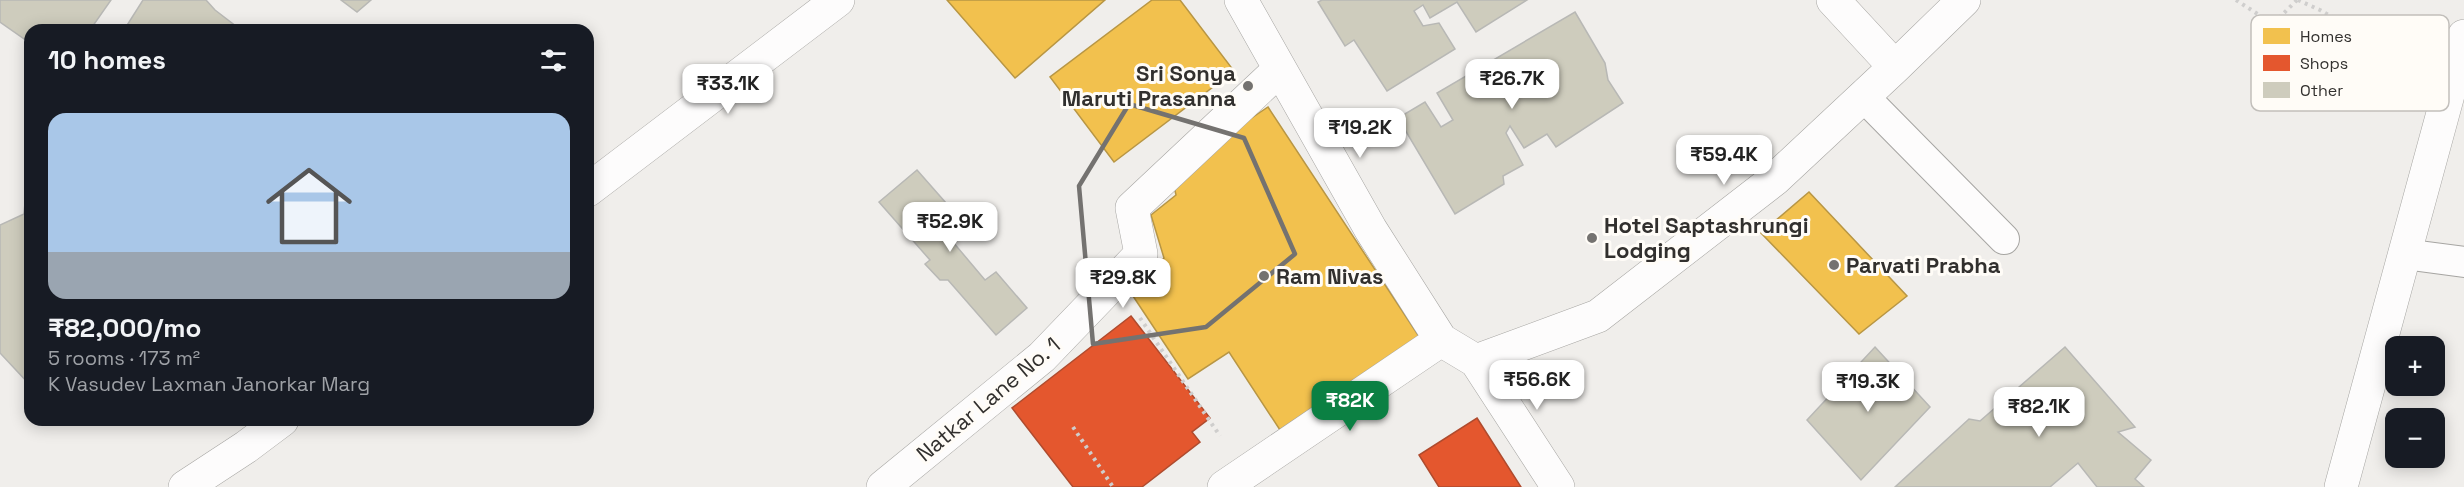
<!DOCTYPE html>
<meta charset="utf-8">
<style>
:root{--surface:#171b24;--page:#242831;--text:#f1f3f6;--muted:#9ea1a6;--line:#363941;--accent:#0b8043}
body{margin:0;font-family:"Space Grotesk",sans-serif;background:var(--page);color:var(--text);height:100vh;display:flex;flex-direction:column;font-size:22px;white-space:nowrap}
*{box-sizing:border-box;margin:0}
p{font-size:20px;color:var(--muted)}
.icon{flex:none;width:33px;height:33px;fill:none;stroke:currentColor;stroke-width:2;stroke-linecap:round;stroke-linejoin:round}
.map{position:relative;flex:1;overflow:hidden}
.details{position:absolute;left:24px;top:24px;width:570px;height:402px;display:flex;flex-direction:column;background:var(--surface);border-radius:18px;box-shadow:0 3px 15px #0003}
.details>*{flex:none}
.tools{position:absolute;left:2385px;top:336px;display:grid;gap:12px}
.tools a{display:grid;place-items:center;width:60px;height:60px;border-radius:12px;background:var(--surface);box-shadow:0 3px 15px #0003;font-size:30px}
.price{position:absolute;translate:-50% -51px;padding:0 14px;border-radius:12px;background:#fff;color:#222;font-size:20px;line-height:39px;filter:drop-shadow(0 2px 3px #0008)}
.price::after{content:'';position:absolute;left:50%;top:36px;width:18px;height:14px;margin-left:-9px;background:inherit;clip-path:polygon(0 0,100% 0,50% 100%)}
.price.active{background:var(--accent);color:#fff}
ul{padding:0;list-style:none}
li{display:grid;align-content:center;gap:12px;height:318px;padding:0 24px}
li+li{border-top:2px solid var(--line)}
li span{display:grid;place-items:center;height:186px;border-radius:18px;color:#555}
li>.icon{margin-inline-start:auto}
span .icon{width:108px;height:108px;fill:#fffc;stroke-width:1}
li b{font-size:26px}
h2{display:flex;justify-content:space-between;align-items:center;height:72px;padding:0 24px;font-size:26px}
.map>svg:first-child{display:block}
</style>
<div class="map">
<svg width="2464" height="487" viewBox="0 0 2464 487">
<rect width="100%" height="100%" fill="#f0eeeb"/>
<path fill="#f2c14e" stroke="#b89644" stroke-width="1.5" d="M947,0H1105L1015,78Z
M1152,0H1180L1234,71L1114,162L1050,77Z
M1268,107L1420,338L1280,430L1229,352L1188,379L1131,293L1164,258L1151,215L1176,195L1171,172Z
M1809,192L1907,296L1859,334L1761,233Z"/>
<path fill="#e4572e" stroke="#af4b2e" stroke-width="1.5" d="M1131,316L1210,418L1192,432L1200,442L1142,487H1073L1012,408Z
M1477,418L1521,487H1439L1419,455Z"/>
<path fill="#ceccbd" stroke="#b8b8b5" stroke-width="1.5" d="M0,0H111L90,30H59L56,28L54,30H30V43L0,22Z
M143,0H206L215,10L241,30H124Z
M341,0H371L357,12Z
M1322,0H1527L1476,32L1457,2L1430,18L1423,5L1414,11L1423,26L1439,23L1455,49L1387,91L1354,40L1345,46L1318,2Z
M1575,12L1605,63L1608,80L1623,103L1556,147L1547,134L1524,148L1510,126L1506,133L1523,165L1503,176L1504,184L1455,214L1398,118L1425,102L1441,127L1453,120L1437,93Z
M917,170L946,203L931,216L985,280L996,272L1027,308L996,335L948,280H940L925,264L930,260L879,202Z
M30,189V385L0,353V225L24,214L26,192Z
M1875,347L1930,407L1861,480L1807,420Z
M2065,347L2135,427L2118,432L2151,460L2135,479L2144,487H2097L2078,463L2050,487H1895L1969,419L1980,421Z"/>
<g fill="none" stroke-linecap="round" stroke-linejoin="round">
<g stroke="#a6a5a2" stroke-width="32">
<path id="service" d="M1863,96L2004,239
M2404,254L2464,262"/>
</g>
<g stroke="#a6a5a2" stroke-width="34">
<path id="minor" d="M1241,0L1371,230L1441,340
M1833,0L1895,67
M588,190L838,0
M1476,361L1598,316L1775,179L1895,67L1964,0
M185,487L246,447L282,420
M883,487L1042,357L1141,254L1132,208L1280,69
M1224,487L1441,340L1476,361L1558,487"/>
</g>
<g stroke="#a6a5a2" stroke-width="34">
<path id="tertiary" d="M2341,487L2464,36"/>
</g>
<path stroke="#cfcecd" stroke-width="4" stroke-dasharray="3 4.5" stroke-linecap="butt" d="M2236,0L2273,24L2297,0
M2298,0L2320,10L2385,47L2415,54
M1140,318L1220,436
M1073,427L1113,487"/>
<use href="#service" stroke="#fdfcfc" stroke-width="30"/>
<use href="#minor" stroke="#fdfcfc" stroke-width="33"/>
<use href="#tertiary" stroke="#fdfcfc" stroke-width="33"/>
</g>
<path fill="none" stroke="#747270" stroke-width="4.5" stroke-linejoin="round" d="M1129,104L1244,138L1295,254L1206,327L1093,344L1079,186Z"/>
<g fill="#747270" stroke="#fffcf7" stroke-width="2">
<circle cx="1248" cy="86" r="6"/>
<circle cx="1592" cy="238" r="6"/>
<circle cx="1834" cy="265" r="6"/>
<circle cx="1264" cy="276" r="6"/>
</g>
<g text-anchor="middle" dominant-baseline="central" stroke-width="6" stroke-linejoin="round" paint-order="stroke">
<g font-size="22" font-weight="bold" fill="#32302e" stroke="#fffcf7" text-anchor="start">
<text x="1236" y="73" text-anchor="end">Sri Sonya<tspan x="1236" dy="25">Maruti Prasanna</tspan></text>
<text x="1604" y="225">Hotel Saptashrungi<tspan x="1604" dy="25">Lodging</tspan></text>
<text x="1846" y="265">Parvati Prabha</text>
<text x="1276" y="276">Ram Nivas</text>
</g>
<g font-size="22" fill="#32302e" stroke="#fffcf7">
<text transform="translate(988 399) rotate(-40)">Natkar Lane No. 1</text>
</g>
</g>
<rect x="2251" y="15" width="198" height="96" rx="9" fill="#fffcf7" stroke="#c2bfbb" stroke-width="1.5"/>
<rect x="2263" y="28" width="27" height="16" fill="#f2c14e"/>
<rect x="2263" y="55" width="27" height="16" fill="#e4572e"/>
<rect x="2263" y="82" width="27" height="16" fill="#ceccbd"/>
<g font-size="16" fill="#32302e">
<text x="2300" y="42">Homes</text>
<text x="2300" y="69">Shops</text>
<text x="2300" y="96">Other</text>
</g>
</svg>
<div class="tools">
<a>+</a>
<a>−</a>
</div>
<b class="price" style="left:1512px;top:110px">₹26.7K</b>
<b class="price" style="left:728px;top:115px">₹33.1K</b>
<b class="price" style="left:1360px;top:159px">₹19.2K</b>
<b class="price" style="left:1724px;top:186px">₹59.4K</b>
<b class="price" style="left:950px;top:253px">₹52.9K</b>
<b class="price" style="left:1123px;top:309px">₹29.8K</b>
<b class="price" style="left:1537px;top:411px">₹56.6K</b>
<b class="price" style="left:1868px;top:413px">₹19.3K</b>
<b class="price active" style="left:1350px;top:432px">₹82K</b>
<b class="price" style="left:2039px;top:438px">₹82.1K</b>
<section class="details">
<h2>10 homes<svg class="icon" aria-label="filters" viewBox="0 0 24 24"><path d="M4 7h16M4 17h16"/><circle cx="9" cy="7" r="2"/><circle cx="15" cy="17" r="2"/></svg></h2>
<ul>
<li><span style="background:linear-gradient(#a9c7e8 75%,#9aa5b1 0)"><svg class="icon" aria-label="home" viewBox="0 0 24 24"><path d="M3 11l9-7 9 7M6 9v11h12V9"/></svg></span><div><b>₹82,000/mo</b><p>5 rooms · 173 m²</p><p>K Vasudev Laxman Janorkar Marg</p></div></li>
</ul>
</section>
</div>
